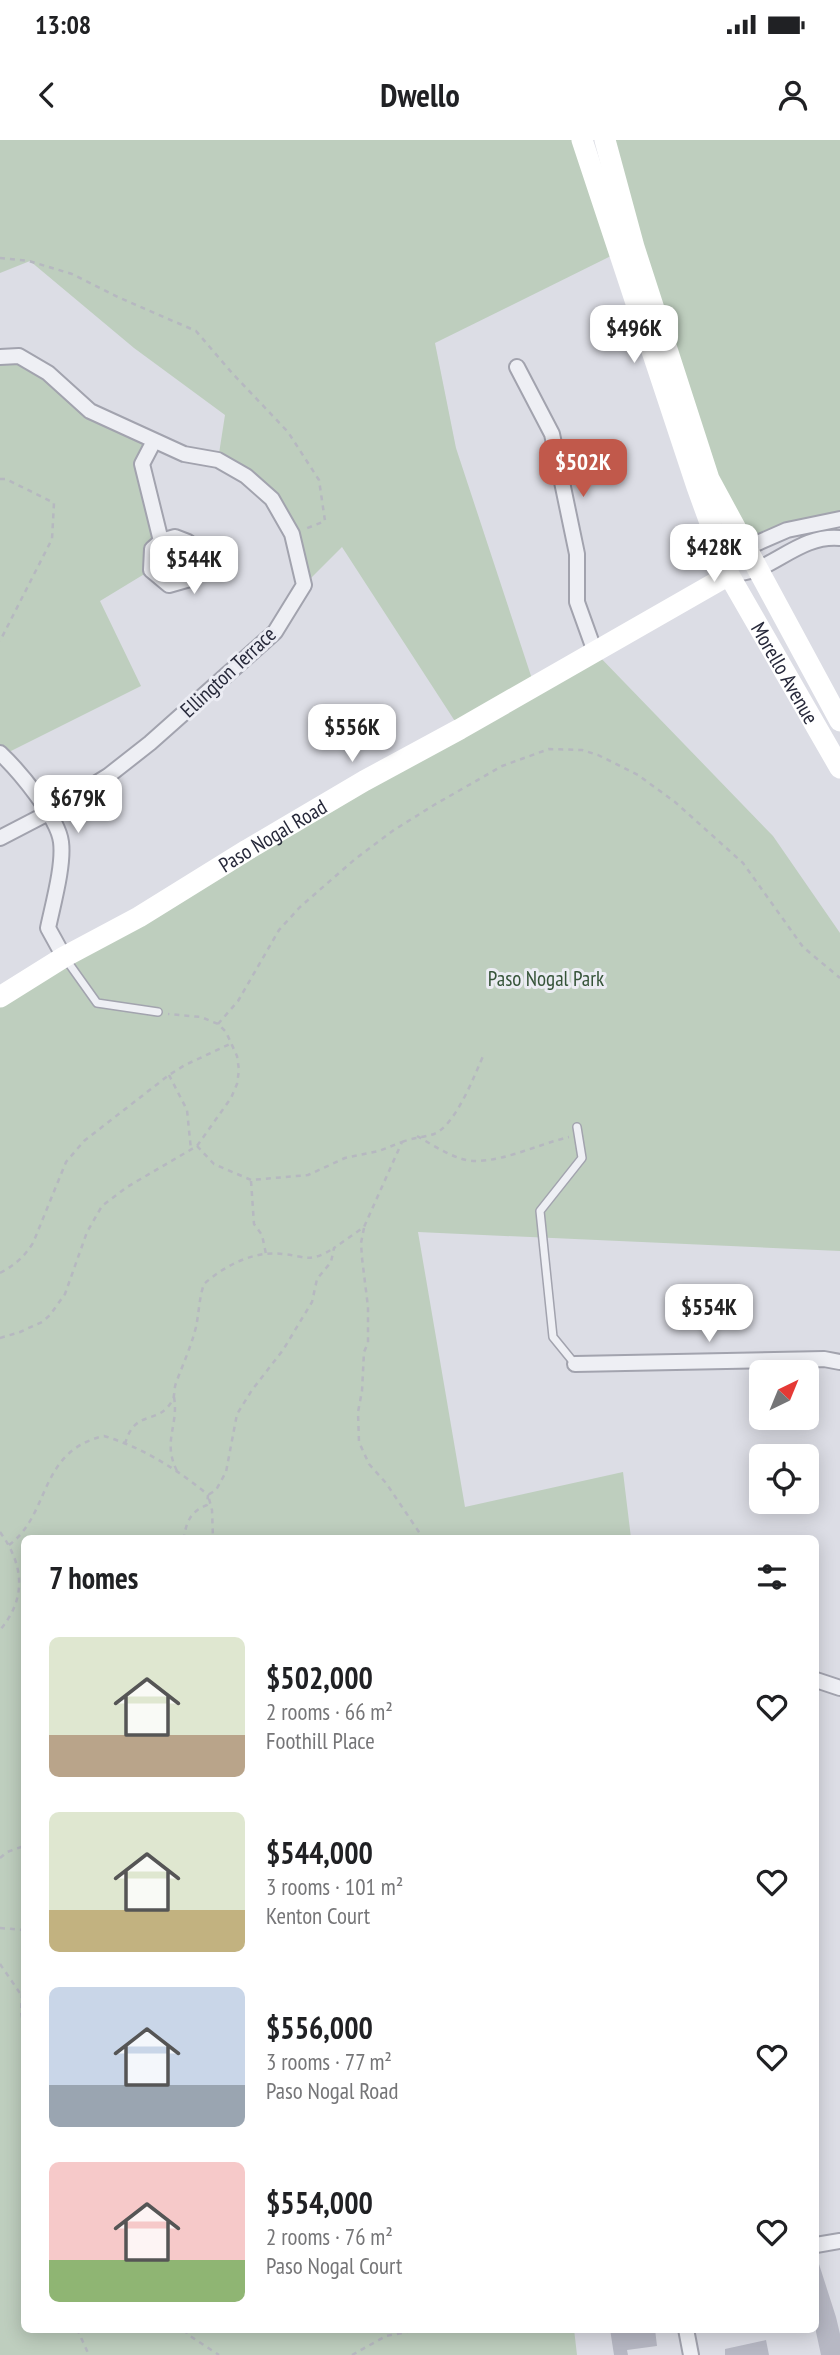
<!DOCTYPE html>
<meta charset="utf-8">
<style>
:root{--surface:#fff;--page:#f6f6f6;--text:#202124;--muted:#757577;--accent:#c1594b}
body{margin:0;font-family:"PT Sans Narrow",sans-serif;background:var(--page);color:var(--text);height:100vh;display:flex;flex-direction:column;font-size:26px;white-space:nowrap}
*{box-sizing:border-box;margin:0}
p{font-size:23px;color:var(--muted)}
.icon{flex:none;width:38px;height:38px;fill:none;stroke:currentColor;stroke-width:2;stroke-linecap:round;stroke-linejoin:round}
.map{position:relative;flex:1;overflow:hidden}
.panel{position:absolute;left:21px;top:1395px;width:798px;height:798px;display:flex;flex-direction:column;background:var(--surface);border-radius:10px;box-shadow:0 4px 18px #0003}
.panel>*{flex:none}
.needle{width:46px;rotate:43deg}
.buttons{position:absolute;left:749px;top:1220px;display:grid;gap:14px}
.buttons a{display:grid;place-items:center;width:70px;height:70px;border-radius:10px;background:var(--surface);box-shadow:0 4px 18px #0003;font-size:35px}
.price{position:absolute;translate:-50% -60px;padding:0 16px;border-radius:14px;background:#fff;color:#222;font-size:23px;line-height:46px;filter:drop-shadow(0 2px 4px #0008)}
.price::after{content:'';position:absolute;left:50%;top:42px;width:21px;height:16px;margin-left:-10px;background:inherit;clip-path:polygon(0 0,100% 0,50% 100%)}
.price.current{background:var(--accent);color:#fff}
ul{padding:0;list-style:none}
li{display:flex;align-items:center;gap:21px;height:175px;padding:0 28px}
li span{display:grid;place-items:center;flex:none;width:196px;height:140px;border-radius:10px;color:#555}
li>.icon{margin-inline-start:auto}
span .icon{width:84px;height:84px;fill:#fffc;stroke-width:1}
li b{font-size:30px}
h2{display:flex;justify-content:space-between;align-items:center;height:84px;padding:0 28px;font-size:30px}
.status{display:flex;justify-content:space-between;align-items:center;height:49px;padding:0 35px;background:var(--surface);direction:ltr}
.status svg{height:19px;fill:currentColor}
header{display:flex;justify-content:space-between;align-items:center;height:91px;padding:0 28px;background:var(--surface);font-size:32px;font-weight:700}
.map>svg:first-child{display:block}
</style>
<div class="status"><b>13:08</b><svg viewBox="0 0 49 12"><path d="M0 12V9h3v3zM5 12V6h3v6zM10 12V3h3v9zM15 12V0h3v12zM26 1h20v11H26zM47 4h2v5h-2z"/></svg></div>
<header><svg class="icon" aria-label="back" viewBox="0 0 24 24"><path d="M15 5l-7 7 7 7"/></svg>Dwello<svg class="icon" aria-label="person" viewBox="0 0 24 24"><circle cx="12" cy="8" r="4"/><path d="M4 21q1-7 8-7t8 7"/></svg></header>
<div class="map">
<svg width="840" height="2215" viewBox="0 0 840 2215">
<rect width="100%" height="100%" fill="#dcdde5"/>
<path fill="#becebe" d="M0,0H582L619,112L435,203L456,308L534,545L595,512L773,696L840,793V1111L418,1092L465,1367L623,1332L631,1398H24V2189H574L577,2215H0V854L460,589L342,407L304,445L272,359L218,320L225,275L134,208L30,121L0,133Z
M605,0H840V379L746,408L709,339Z
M19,216L90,271L154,301L142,324L155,383L151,430L100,461L141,546L3,615L0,613V217Z"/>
<path fill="#b7b8c4" d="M818,2121L836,2177L840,2194V2215H821L816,2192V2122Z
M610,2189H655L657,2206L627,2210L628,2215H614Z
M766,2200L769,2215H725V2209Z"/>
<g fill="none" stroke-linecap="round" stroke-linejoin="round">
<g stroke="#a2a3ae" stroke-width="10">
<path id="lane" d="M65,818L97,863L158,872
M575,1224L553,1197L540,1071L582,1018L577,987"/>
</g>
<g stroke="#a2a3ae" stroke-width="18">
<path id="street" d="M0,217L19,216L48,233L90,271L184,314L218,320L246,336L272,359L292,394L304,445L275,492L150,603L108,636L50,672L0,698
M517,227L552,294L577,414V462L595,512
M154,301L142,324L161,401
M840,379L787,390L746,408L729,435C740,433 752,432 762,427C787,415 810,395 840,398
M175,397L188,402L197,423L190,439L169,445L151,430L152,409L161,401Z
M0,613C18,630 58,677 61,702C64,725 53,764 48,788L64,817
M575,1224L824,1219L840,1222
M816,1540L840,1548
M816,2105L840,2101
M686,2189L691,2215"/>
</g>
<path stroke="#b6b8c0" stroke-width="2.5" stroke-dasharray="5 5" stroke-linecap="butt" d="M0,118L29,121L72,134L118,157L196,191L232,233L288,292L319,340L325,381L305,389
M0,339H6L54,363L52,399L0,501
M218,884L238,861L279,790L300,767L354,720L394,690L434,665L502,626L549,609L582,610L598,615L638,635L675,662L743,723L803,807L840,838
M169,935L187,970L191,1010
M417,996C431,1004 446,1014 462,1019C490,1028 538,1004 569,997
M402,1002C412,998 424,997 434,994C456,985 475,934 484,914
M197,1006L214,1024L251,1040L308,1035L345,1018L379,1011L402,1002L364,1087L334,1108L331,1122L317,1139L312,1162L283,1210L252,1250L237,1274L226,1332L216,1350L208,1355L212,1370L213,1398
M251,1041L254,1084L262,1095L266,1114
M364,1088L361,1103L362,1118L368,1167V1203L364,1212L362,1251L358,1272L359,1302L369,1324L386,1343L423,1398
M0,1133C15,1125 24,1117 33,1103L66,1022L84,1001L169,935L185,925L232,903
M0,1198L20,1192L42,1182L50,1175L65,1154L87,1092L102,1066L127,1047L197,1006L231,958L237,944L239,930L237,916L226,892L218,884L201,877L168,874
M174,1257C179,1286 162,1301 177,1331
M125,1304C135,1267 159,1287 173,1259C175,1254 174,1248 176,1243C183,1224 191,1207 196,1187C199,1173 199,1158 204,1144C224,1126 254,1110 283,1114C308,1117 310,1123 334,1108
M0,1392C24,1425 27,1458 0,1490
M9,1405C51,1374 38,1311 104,1296C141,1307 179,1330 208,1355L207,1365C191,1371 186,1382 184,1398
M0,1718L7,1712L24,1706
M0,1788L24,1790
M0,1824L24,1859
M22,1853L21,1872L24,1888
M77,2189L89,2215
M185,2189L187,2194L219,2215
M352,2215L386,2196L423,2189"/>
<use href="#lane" stroke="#eeeff4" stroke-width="7"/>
<use href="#street" stroke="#eeeff4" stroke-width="14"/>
<g stroke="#fff" stroke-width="21">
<path id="s1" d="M582,0L697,347L729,435L840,628"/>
<path d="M605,0L634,107L709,339L840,581"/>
<path id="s2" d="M0,857L64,817L139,777L247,710L364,641L460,589L729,435"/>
</g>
</g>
<g text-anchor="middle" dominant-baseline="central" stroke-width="6" stroke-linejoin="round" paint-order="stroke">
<g font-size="21" fill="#27293a" stroke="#ebecf3">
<text transform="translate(228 532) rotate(-43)">Ellington Terrace</text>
<text stroke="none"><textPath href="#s1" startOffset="572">Morello Avenue</textPath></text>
<text stroke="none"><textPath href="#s2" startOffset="317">Paso Nogal Road</textPath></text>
</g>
<g font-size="21" fill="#365439" stroke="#ebecf3">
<text x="546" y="838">Paso Nogal Park</text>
</g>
</g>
</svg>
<div class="buttons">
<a><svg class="needle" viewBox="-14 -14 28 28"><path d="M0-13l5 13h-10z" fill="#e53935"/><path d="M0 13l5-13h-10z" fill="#757577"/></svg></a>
<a><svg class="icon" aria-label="locate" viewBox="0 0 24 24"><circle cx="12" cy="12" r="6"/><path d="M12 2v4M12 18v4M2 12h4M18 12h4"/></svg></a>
</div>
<b class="price" style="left:634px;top:225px">$496K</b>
<b class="price current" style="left:583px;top:359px">$502K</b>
<b class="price" style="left:714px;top:444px">$428K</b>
<b class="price" style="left:194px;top:456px">$544K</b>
<b class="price" style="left:352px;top:624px">$556K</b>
<b class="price" style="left:78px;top:695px">$679K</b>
<b class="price" style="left:709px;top:1204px">$554K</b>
<section class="panel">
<h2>7 homes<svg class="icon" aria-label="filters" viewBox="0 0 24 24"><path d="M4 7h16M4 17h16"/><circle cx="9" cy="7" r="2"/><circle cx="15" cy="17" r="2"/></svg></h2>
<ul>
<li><span style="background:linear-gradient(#dfe7d0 70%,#b9a48a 0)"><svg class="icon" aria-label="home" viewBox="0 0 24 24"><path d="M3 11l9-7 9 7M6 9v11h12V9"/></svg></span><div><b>$502,000</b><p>2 rooms · 66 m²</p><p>Foothill Place</p></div><svg class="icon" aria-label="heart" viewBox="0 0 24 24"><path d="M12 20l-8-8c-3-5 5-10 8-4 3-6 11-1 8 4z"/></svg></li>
<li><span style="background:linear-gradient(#dfe7d0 70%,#c2b280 0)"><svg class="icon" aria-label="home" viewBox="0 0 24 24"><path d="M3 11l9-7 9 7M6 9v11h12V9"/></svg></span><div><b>$544,000</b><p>3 rooms · 101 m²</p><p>Kenton Court</p></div><svg class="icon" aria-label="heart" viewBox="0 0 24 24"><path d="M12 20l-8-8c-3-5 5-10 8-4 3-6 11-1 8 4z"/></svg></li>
<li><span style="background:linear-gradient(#c9d6e8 70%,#9aa5b1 0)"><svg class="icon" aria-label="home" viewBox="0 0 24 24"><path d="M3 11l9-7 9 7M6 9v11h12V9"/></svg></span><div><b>$556,000</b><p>3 rooms · 77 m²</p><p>Paso Nogal Road</p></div><svg class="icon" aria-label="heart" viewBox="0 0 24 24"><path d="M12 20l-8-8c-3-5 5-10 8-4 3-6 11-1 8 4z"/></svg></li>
<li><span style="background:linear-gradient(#f6c9c9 70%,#8fb573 0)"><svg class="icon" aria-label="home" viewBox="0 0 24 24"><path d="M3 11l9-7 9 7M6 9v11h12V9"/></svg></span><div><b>$554,000</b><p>2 rooms · 76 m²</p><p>Paso Nogal Court</p></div><svg class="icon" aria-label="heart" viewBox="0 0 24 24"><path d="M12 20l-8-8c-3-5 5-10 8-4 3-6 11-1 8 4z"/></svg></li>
</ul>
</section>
</div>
